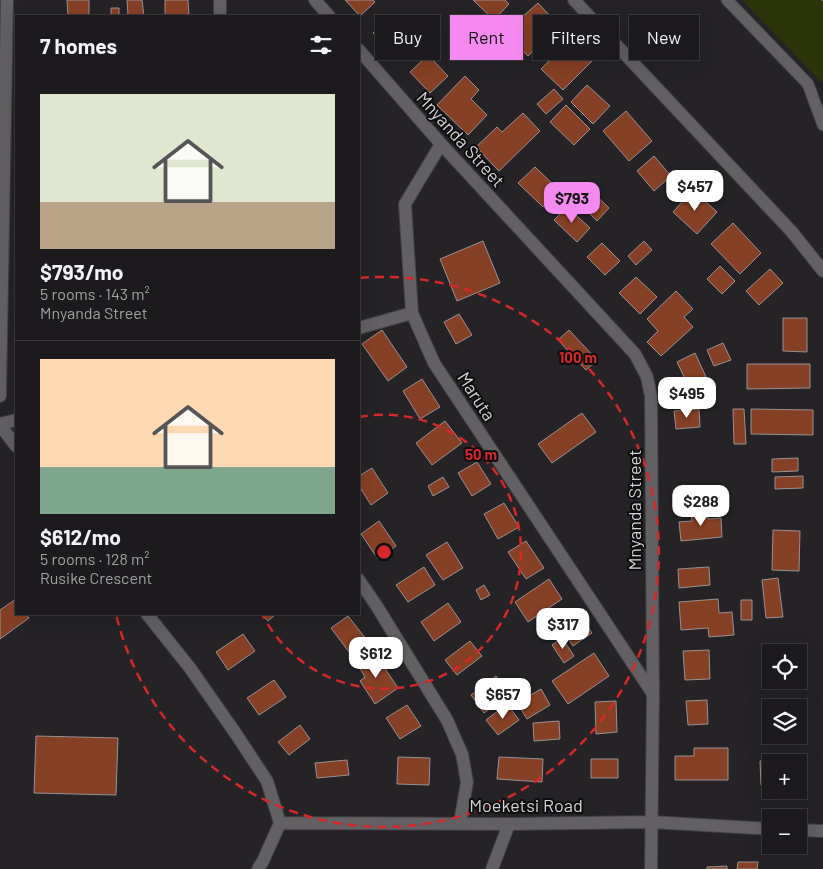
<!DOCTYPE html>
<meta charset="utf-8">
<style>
:root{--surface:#1c1a1c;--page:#292729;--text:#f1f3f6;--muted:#a0a1a3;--line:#3a383b;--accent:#f489f0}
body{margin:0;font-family:Barlow,sans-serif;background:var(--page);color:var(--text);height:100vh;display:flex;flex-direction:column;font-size:19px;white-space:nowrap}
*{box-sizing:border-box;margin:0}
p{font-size:16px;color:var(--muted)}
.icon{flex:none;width:28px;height:28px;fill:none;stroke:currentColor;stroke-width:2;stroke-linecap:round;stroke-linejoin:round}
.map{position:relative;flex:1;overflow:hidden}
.panel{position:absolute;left:15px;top:15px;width:345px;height:600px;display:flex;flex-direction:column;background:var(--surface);border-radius:0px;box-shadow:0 5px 20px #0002,0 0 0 1px var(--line)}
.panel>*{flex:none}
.hud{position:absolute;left:375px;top:15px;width:372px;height:45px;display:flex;gap:10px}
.tools{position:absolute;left:762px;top:644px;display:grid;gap:10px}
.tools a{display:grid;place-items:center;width:45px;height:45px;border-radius:0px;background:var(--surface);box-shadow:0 5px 20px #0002,0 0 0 1px var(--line);font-size:25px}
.price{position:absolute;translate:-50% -42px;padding:0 11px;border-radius:10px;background:#fff;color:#222;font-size:16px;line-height:32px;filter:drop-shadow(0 1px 2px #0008)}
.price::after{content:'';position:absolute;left:50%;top:30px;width:15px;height:11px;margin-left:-8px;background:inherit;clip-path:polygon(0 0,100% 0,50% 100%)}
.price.on{background:var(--accent);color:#111}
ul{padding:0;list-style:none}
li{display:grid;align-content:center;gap:10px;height:265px;padding:0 25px}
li+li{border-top:1px solid var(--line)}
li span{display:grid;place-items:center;height:155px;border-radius:0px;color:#555}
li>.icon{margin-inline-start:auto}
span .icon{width:90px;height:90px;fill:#fffc;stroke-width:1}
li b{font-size:21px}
h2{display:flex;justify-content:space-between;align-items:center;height:60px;padding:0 25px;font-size:21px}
.chip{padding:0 18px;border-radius:0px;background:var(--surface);box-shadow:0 5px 20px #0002,0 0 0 1px var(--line);font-size:18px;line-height:45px}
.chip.on{background:var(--accent);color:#111}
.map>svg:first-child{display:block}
</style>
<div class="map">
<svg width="823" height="869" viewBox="0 0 823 869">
<rect width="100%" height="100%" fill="#252326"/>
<path fill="#2b330a" d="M742,0H823V82L820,81Z"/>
<path fill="#864025" stroke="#989291" d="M67,0H89V16H68Z
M127,0H142L144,16H128Z
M165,0H188L189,16H165Z
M345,0H373L375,2L360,16Z
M473,0H505L509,4L494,20Z
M538,3L552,18L536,33L544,41L528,56L505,32Z
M111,8H119V16H111Z
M391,17L413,40L396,57L373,33Z
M461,17L474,30L467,38L453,25Z
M576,34L597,56L563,90L541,69Z
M428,55L448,76L430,93L410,72Z
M465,76L479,90L471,99L487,115L468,135L437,105Z
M587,85L610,106L593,124L571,102Z
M554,89L563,99L546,114L537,104Z
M566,105L590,129L574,145L550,122Z
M626,111L652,141L629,161L603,131Z
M523,113L540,131L499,171L476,147L497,127L502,132Z
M654,156L671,176L654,191L637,171Z
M535,167L559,190L543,207L518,183Z
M588,188L609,208L597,221L576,200Z
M693,190L717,212L697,234L673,212Z
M567,207L590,228L577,242L554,220Z
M733,223L761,253L740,274L711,244Z
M483,241L500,283L457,301L440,259Z
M644,241L652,250L636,265L628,256Z
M602,243L620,261L605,275L587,257Z
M720,266L735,281L722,294L707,279Z
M770,269L783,283L759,305L746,291Z
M636,277L657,297L640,314L619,293Z
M676,291L693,309L684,317L693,327L661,356L647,342L658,331L647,319Z
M459,314L472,335L456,344L444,322Z
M783,318H807V352L783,351Z
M382,330L407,367L388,381L362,344Z
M569,330L597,360L586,370L558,340Z
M723,343L731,360L714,366L707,350Z
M695,353L712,390L694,398L677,362Z
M747,364H810V388L747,389Z
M422,379L440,407L420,419L403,391Z
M699,409L700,427L676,429L674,411Z
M733,409H744L746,444H734Z
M751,409L813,410V435L751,434Z
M582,413L596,432L552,463L538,444Z
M445,421L462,443L432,465L416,443Z
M798,458V471L772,472V459Z
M477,462L491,484L472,496L458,473Z
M372,468L388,493L371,505L359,486V476Z
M803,476V488L775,489V477Z
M443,477L449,487L433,496L428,486Z
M504,503L519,527L498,539L484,514Z
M707,511L708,519L721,518L722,537L681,541L679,522L692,521L691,512Z
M379,521L396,546L378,559L361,534Z
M773,530L800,531L799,571L772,570Z
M526,541L544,568L526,579L508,552Z
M447,542L463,568L443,580L426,555Z
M424,567L435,585L408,602L396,585Z
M709,567L710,585L679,588L678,569Z
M778,578L783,617L766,618L762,580Z
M549,579L562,599L528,622L515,602Z
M484,585L490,595L481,600L476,590Z
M16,599V614H26L29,618L0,639V610Z
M718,599L719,613L732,612L734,635L709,637L708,628L681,630L679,602Z
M741,600H752V620H741Z
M448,603L461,622L434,641L421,622Z
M578,612L592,633L573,646L559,625Z
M262,614H276L268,621Z
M348,616L366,639L349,652L331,628Z
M243,634L255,651L228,670L216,652Z
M562,638L574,656L564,663L552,645Z
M470,641L482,656L457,675L445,660Z
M798,649V652H778V650Z
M709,650L710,679L685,680L683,651Z
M374,652L398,688L375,704L360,681L365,677L357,664Z
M594,653L609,676L568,704L552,681Z
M496,676L510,695L484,713L471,695Z
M274,680L286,697L259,715L247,698Z
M541,689L550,705L527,719L517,703Z
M777,699H800V728H799V708H777Z
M707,700L708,724L688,725L686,701Z
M616,701L617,732L596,734L595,702Z
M507,704L519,720L498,735L486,720Z
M407,705L421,726L400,739L386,718Z
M559,721L560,739L534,741L533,723Z
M300,725L310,739L289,755L278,742Z
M36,736L118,738L116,795L34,793Z
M694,748H728V780H675V756H694Z
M398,757L430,758L429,785L397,784Z
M499,757L543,759L542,782L497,779Z
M591,759H618V778H591Z
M347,760L349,775L317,778L315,763Z
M803,760L804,784H799V762H771V785H761L760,761Z
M738,862H758L757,869H737Z
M727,866V869H707V867Z"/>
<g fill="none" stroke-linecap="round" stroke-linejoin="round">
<g stroke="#413f42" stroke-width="13">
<path id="lane" d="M727,0L808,84L823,125"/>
</g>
<g stroke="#413f42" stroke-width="14">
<path id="street" d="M315,0L329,16
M574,0L792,232L823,271
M220,16V0
M359,50L441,144L635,354L647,377L651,396L653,694L651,869
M441,144L405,204L412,313L434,363L653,694
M359,328L412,313
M0,396L7,0
M0,424L16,420
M0,425L16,446
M359,580L376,605L447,720L462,754L467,782L460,823
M147,614L190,668L236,734L267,781L280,823L263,861L258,869
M280,823L509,824L651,822L771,829
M799,830L823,831
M492,869L509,824"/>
</g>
<path stroke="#7c7a7d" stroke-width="3" stroke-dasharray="5 2.5" stroke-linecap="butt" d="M823,0V1"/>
<use href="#lane" stroke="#636064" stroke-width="11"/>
<use href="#street" stroke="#636064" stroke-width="12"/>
</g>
<g fill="none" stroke="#d62828" stroke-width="2.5" stroke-dasharray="9 6">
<path d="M359 417A137 137 0 1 1 262 614"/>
<path d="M360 278A275 275 0 1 1 116 614"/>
</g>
<g text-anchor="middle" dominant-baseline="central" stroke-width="4" stroke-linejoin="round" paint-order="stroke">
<g font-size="18" fill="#d4d2d4" stroke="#0d0c0e">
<text transform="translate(461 139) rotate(48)">Mnyanda Street</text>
<text transform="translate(477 396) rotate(57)">Maruta</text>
<text transform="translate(634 510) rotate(-90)">Mnyanda Street</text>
<text x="526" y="805">Moeketsi Road</text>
</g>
</g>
<circle cx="384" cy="552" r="8" fill="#d62828" stroke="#0d0c0e" stroke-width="2.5"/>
<g font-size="15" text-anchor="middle" font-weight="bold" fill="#d62828" stroke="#0d0c0e" stroke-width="4" stroke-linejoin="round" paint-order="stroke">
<text x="578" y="363">100 m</text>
<text x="481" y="460">50 m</text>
</g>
</svg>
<div class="tools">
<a><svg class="icon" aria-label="locate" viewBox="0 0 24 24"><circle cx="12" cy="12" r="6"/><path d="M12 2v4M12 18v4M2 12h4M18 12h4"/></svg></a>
<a><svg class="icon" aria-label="layers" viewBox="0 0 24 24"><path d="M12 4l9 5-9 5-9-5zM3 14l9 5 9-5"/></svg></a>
<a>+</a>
<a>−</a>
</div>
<b class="price" style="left:695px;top:212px">$457</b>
<b class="price on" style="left:572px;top:224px">$793</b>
<b class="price" style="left:687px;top:419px">$495</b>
<b class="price" style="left:701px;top:527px">$288</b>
<b class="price" style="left:563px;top:650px">$317</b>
<b class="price" style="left:376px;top:679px">$612</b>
<b class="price" style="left:503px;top:720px">$657</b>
<div class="hud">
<a class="chip">Buy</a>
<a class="chip on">Rent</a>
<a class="chip">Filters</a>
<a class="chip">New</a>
</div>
<section class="panel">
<h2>7 homes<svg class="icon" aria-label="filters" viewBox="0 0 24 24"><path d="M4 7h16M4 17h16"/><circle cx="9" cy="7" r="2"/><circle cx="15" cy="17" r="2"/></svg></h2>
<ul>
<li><span style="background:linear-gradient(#dfe7d0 70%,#b9a48a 0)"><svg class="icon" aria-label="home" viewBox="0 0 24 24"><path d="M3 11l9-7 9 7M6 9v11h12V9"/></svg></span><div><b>$793/mo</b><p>5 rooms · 143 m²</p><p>Mnyanda Street</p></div></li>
<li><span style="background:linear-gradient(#ffd9b3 70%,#7fa58c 0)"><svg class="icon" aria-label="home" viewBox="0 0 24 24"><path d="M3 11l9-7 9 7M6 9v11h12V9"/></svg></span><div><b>$612/mo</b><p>5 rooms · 128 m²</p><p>Rusike Crescent</p></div></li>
</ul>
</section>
</div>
